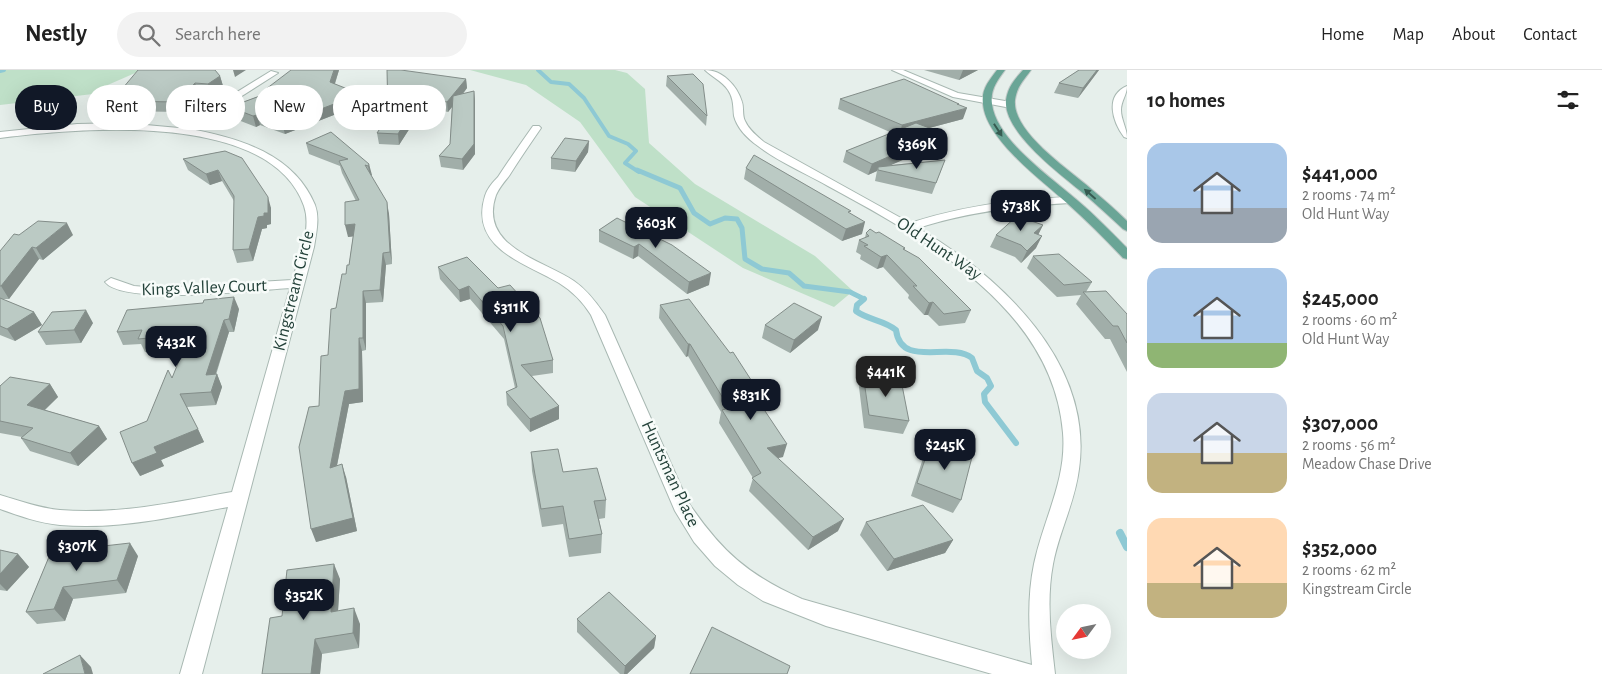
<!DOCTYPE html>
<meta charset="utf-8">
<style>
:root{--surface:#fff;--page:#f2f2f2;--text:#222;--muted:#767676;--line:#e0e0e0;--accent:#111827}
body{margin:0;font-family:"Alegreya Sans",sans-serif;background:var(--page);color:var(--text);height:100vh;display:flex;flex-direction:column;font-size:19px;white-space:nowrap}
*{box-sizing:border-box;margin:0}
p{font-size:16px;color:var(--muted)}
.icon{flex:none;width:28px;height:28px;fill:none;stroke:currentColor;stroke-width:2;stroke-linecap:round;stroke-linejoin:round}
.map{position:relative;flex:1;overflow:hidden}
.sheet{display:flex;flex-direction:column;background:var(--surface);width:475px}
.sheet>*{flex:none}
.guide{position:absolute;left:15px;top:15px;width:475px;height:45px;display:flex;gap:10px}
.needle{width:32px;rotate:237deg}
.controls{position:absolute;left:1056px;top:534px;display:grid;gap:10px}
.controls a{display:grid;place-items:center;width:55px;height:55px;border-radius:50%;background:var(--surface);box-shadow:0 5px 20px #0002;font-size:25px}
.price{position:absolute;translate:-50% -42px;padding:0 11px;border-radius:10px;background:var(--accent);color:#fff;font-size:16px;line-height:32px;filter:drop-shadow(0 1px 2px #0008)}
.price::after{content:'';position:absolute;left:50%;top:30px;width:15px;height:11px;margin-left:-8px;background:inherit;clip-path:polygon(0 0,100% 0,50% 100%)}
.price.current{background:#222;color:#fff}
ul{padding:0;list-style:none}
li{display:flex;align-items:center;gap:15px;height:125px;padding:0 20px}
li span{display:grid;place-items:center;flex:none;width:140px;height:100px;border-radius:15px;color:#555}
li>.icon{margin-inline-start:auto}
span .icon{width:60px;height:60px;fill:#fffc;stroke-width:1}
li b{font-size:21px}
h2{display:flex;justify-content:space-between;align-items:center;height:60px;padding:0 20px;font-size:21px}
.pill{padding:0 18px;border-radius:22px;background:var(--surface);box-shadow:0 5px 20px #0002;font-size:18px;line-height:45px}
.pill.current{background:var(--accent);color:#fff}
header{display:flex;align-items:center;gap:30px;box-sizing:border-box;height:70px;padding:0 25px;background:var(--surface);border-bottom:1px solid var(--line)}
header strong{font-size:24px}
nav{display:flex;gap:28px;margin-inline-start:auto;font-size:18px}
.search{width:350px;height:45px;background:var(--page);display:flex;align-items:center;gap:12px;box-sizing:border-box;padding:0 18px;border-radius:28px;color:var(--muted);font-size:19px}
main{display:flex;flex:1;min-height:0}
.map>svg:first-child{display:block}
</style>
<header>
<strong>Nestly</strong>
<div class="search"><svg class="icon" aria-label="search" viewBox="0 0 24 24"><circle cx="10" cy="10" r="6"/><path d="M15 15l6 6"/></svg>Search here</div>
<nav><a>Home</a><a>Map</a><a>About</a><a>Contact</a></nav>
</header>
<main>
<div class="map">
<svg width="1127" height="604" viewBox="0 0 1127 604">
<rect width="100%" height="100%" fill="#e6efeb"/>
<path fill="#bfe0c8" d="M0,0H142L94,21L93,24L0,35Z
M470,0H615L627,3L645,19L649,73L695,114L815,186L853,221L834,237L743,198L635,127L580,52L526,15Z"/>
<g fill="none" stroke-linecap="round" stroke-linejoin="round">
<path stroke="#8ec9d4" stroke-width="4" d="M538,0L551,12L569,14L584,28L609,66L628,74L636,81L625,93L639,102
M0,1L4,0"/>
<path stroke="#8ec9d4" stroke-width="5" d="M637,100L680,118L694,143L710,154L725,148L737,149L742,158L745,189L762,199L789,203L804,216L850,222L864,229L862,230"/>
<path stroke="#8ec9d4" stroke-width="6" d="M864,229L857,235L856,241C868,250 884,250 896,260C901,299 950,271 972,288L977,301L987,308L991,316L984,324L985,332L1016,373"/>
<path stroke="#8ec9d4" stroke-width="8" d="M1120,463L1127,477"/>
<g stroke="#a8b8b2" stroke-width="2">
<path id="minor" d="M705,0C722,0 737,15 742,32C744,38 742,45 745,51C749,60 757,66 764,72L910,153C963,136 1015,129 1070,127L1076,130L1070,133C1018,136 968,142 918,158C1001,207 1094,293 1079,399C1075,432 1059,462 1053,494C1046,531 1051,568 1055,604H992L826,556L763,531L738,515L715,496L694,472L675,441L591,245C583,232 572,221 559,213C525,193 469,178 485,126C487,119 493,112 498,107C509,90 521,73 533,56H539L541,58C530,74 519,90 509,106C505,111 499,118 496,125C478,177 543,190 574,211C587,220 596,232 605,245L688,432C721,481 748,505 802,529L1032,595C1029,562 1027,527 1034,494C1043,450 1067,410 1063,363C1053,239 926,169 828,116C805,103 779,92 758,76C748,69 737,58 734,46C733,37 734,29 728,20C722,11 712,7 705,0Z
M892,0H903L958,23L1011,32L1015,35L1011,38L953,27Z
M271,1L278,3L190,59C239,68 294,84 315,135C320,148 316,164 314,177L202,604H180L228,437C172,447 116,460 60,455C39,453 20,446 0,439V425C20,431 39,438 60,440C118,445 175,432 232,422L290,218C257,220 124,236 105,212L111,208L134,216L158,218L292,210C299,189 312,159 304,136C270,40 79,58 0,68V62L77,54L124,53L179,58Z
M1127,16C1127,25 1121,31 1121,40C1121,50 1127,58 1127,68L1124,67C1113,52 1104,26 1127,16Z"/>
</g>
<g stroke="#c2cac8" stroke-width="2">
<path id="major" d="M997,0H1005C997,11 990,20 992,34C996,70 1052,108 1077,130C1095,145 1111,162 1127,178V189L1123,188C1105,169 1087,151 1068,134C1043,111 986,70 983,34C981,19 989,11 997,0Z
M1023,0H1031C1024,10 1017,16 1015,30C1012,62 1068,99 1090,118C1102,128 1115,139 1127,151V161L1123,159C1110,147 1097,135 1083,123C1060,104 1003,62 1006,30C1008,17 1014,10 1023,0Z"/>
</g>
<use href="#minor" fill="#fff" fill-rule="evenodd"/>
<use href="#major" fill="#6aa596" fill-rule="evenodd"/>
</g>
<path fill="#a1aea9" d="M339,0L335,14L362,34L285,64L260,55L256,57L233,48L230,37L267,23L266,19Z
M387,0L466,9L467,18L463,24L474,21L475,31V84L463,100L441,97L439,86L450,74L452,37L448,42L415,35L417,47L399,75L379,74L377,63L388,47Z
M924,0H978L959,10Z
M1079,0H1099L1078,28L1054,23L1059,13Z
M220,6L223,16L211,24L199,23L181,42L116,41L112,31Z
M667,6L707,46L706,56L666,16Z
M840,29L959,34L958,35L963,49L929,58L943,63L939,74L890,95L945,90L932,124L875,111L877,101L868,105L843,92L846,81L892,63L838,39Z
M589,71L588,82L575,102L551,99V88Z
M306,73L369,94L371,106L389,144L392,194L386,195L383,232L366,233V280L362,281L363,332L349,334L337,396L346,407L357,461L316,472L319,336L336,238L349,195L353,166L348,167L356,131L342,103L340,96L309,84Z
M225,81L271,138V154L267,155V158L262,159L253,191L237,193L233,180L234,131L222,111L210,115L188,100L183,89Z
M746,98L851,144L862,164L842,171L744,109Z
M617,148L709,215L687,224L638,186L633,189L599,172V160Z
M1043,155L1038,165L1036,178L1021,193L1015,187L990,177L996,165Z
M866,163H876L905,178V180L971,240L965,253L939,256L928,245H924L908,228L909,225L883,197L877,199L860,189L861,185L856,182L859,170L865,168Z
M73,165L43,190L39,189L9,229H2L34,242L42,255L15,271L0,265V181Z
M1033,186L1092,212L1086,222L1127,244V302L1110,269H1105L1076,234L1081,225L1057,227L1027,198Z
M467,187L553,290V303L532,306L559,336V349L530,362L507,335L506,322L515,318L504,269L470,229L460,232L440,209L438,197Z
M660,235L755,316L753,324L783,387L777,388L838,461L808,480L749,421L753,408L719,353L721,342L688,286L686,287L659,248Z
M239,239L234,262H229L216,305L217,304L222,317L216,335L187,337L204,372L161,390L164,396L140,406L147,351L172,308L185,278L145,282L141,274L123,275L117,262Z
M93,253L81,273L46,275L38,262Z
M765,255L818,260L790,283L762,268Z
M863,304L909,351L903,364L864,358L859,317Z
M50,314L58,327L45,340L99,356L107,369L78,396L30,381L21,368L22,367L0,363V316Z
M931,372L961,430L953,443L911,426L924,385Z
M531,382L563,402L606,430L605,448L599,449L602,464L601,483L569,487L563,454L542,457L532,401Z
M866,452L953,470L945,483L887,501L860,465Z
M0,480L18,484L29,497L7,521L0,520Z
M51,482L138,486L126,523L73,529L65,551L37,554L26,542Z
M340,509L338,541L360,554L359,578L322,584L320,604H262L282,546Z
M577,549L656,566L654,578L627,604H620L577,562Z"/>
<path fill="#838d89" d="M233,0H246L235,7Z
M334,0H339L332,22L330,12Z
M963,0H978L959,10Z
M1097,0H1099L1078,28L1083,18Z
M220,6L223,16L211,24L208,14Z
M466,9L467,18L448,42L447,32Z
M195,13L199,23L181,42L177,32Z
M474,21L475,31V84L463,100L462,89Z
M360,24L362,34L285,64L282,54Z
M414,25L417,47L399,75L398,64Z
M959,34L956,41L967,38L963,49L899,66L902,55Z
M257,45L260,55L256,57L253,46Z
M943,63L939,74L880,100L878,97L877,101L868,105L872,94Z
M589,71L588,82L575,102L576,91Z
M369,94L372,105L370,107L368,96Z
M218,100L222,111L210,115L206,104Z
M268,127L271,138V154L267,155V158L262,159L253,191L249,179L258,147L264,143Z
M387,132L389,144L392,194L390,182Z
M865,152L862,164L842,171L846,159Z
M67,153L73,165L43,190L36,178Z
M355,154L357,166L348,167L345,155Z
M1043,155L1037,167L1034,163Z
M1042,166L1036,178L1021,193L1027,181Z
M639,174L638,186L633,189L634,177Z
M32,177L39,189L9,229L1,216Z
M383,183L386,195L383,232L380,220Z
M887,185L883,197L877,199L881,187Z
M711,203L709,215L687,224L689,212Z
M469,216L470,229L460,232L459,220Z
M363,221L366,233V280L363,268Z
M234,227L239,239L234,262L229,249Z
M933,232L928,245H924L929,233Z
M86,240L93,253L81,273L74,260Z
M34,242L42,255L15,271L7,259Z
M822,247L818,260L790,283L794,270Z
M224,250L229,262L211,318L206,305Z
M359,268L362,281L363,332L349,334L334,410L330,398L345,321Z
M688,274H690L688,286L686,287Z
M217,304L222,317L216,335L211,322Z
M50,314L58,327L36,348L27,335Z
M755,316L752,329L749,317Z
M559,336V349L530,362V349Z
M99,356L107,369L78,396L70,383Z
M198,359L204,372L161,390L164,396L140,406L132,393L154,377Z
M787,374L783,387L763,391L767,378Z
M342,394L346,407L357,461L316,472L311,459Z
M844,449L838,461L808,480L813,467Z
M953,470L945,483L887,501L894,489Z
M130,473L138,486L126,523L117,510Z
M18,484L29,497L7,521L0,514V504Z
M334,494L340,509L337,557L331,542Z
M63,517L73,529L65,551L54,539Z
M354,538L360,554L359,578L353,563Z
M656,566L654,578L627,604H624L625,596Z
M315,569L322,584L320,604H311Z
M80,585L91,597L93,604H85Z"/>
<path fill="#bbcac4" stroke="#838d89" d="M138,0H215L220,6L208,14L195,13L177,32L112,31Z
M291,0H334L330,12L360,24L282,54L257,45L253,46L230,37L276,20L266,19Z
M387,0H401L466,9L447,32L414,25L415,36L398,64L377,63L388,47Z
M1079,0H1097L1083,18L1059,13Z
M693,4L703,14L707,46L667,6Z
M904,9L959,34H957L967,38L902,55L840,29Z
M474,21V74L462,89L439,86L450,74L453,26Z
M916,53L943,63L872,94L846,81Z
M331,62L369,94L368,96L365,95L387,132L390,182L383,183L380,220L363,221V268H359V319L345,321L330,398L342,394L353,448L311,459L299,377L309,337L319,336L321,286L328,285L331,239L336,238L342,204H346L347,195H349L355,154L345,155V132L359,130L339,91L348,89L306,73Z
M565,68L589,71L576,91L551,88Z
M225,81L242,88L268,127V143H264V146L258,147L249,179L233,180L234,126L218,100L206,104L183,89Z
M754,85L851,141L848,142L865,152L846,159L746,98Z
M945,90L936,113L878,100V97Z
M1017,146L1043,155L1034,163L1042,166L1027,181L1021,175L996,165Z
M617,148L672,175L711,203L689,212L639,174L634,177L599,160Z
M38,151L67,153L36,178L32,177L1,216H0V181L14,164L19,165Z
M870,159L876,163L879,162L905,178L903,179L919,188L971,240L944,244L933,232L929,233L913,216H917L887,185L881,187L864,176L868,175L859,170L869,166L866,163Z
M1059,184L1092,212L1064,215L1033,186Z
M467,187L498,218L510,215L540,248L553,290L521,295L559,336L530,349L506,322L517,317L503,256L469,216L459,220L438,197Z
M1106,221L1127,244V273L1118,256H1113L1083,222Z
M234,227L229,249L224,250L206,305L217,304L211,322L180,324L198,359L154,377L157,383L132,393L120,362L147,351L168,300L172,308L190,264L138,269L142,260L117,262L127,240L203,233L204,230Z
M0,228L34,242L7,259L0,256Z
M689,229L730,283L733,282L755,316L749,317L787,374L767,378L844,449L813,467L752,408L761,403L722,340L729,338L690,274H688L660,235Z
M794,233L822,247L794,270L765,255Z
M86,240L74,260L38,262L52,242Z
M863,304L901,310L909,351L869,345Z
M10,307L50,314L27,335L99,356L70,383L21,368L33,358L0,351V316Z
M931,372L972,387L961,430L917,413Z
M558,379L563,402L597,398L606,430L594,431L602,464L569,469L563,436L541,439L531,382Z
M923,435L953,470L894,489L866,452Z
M130,473L117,510L63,517L54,539L26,542L51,482Z
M0,480L18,484L0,504Z
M334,494L331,542L354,538L353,563L315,569L311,604H262L270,548L282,546L287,500Z
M609,522L656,566L625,596L577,549Z
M712,557L790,596L787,604H690Z
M80,585L85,604H43Z"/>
<defs><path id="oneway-solid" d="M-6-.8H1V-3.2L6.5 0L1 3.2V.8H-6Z" transform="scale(1.25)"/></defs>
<g fill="#365b51">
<use href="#oneway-solid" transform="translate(998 60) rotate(57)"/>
<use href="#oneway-solid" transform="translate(1090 124) rotate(-139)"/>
</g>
<g text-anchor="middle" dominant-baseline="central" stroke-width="5" stroke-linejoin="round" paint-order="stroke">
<g font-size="18" fill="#24423a" stroke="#f7fbf9">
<text transform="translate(939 179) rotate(34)">Old Hunt Way</text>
<text transform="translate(204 218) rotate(-2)">Kings Valley Court</text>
<text transform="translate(294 221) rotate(-76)">Kingstream Circle</text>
<text transform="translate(670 404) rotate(65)">Huntsman Place</text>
</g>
</g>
</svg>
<div class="controls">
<a><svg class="needle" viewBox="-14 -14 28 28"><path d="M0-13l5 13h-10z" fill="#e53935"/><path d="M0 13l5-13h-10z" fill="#767676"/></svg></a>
</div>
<b class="price" style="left:917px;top:100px">$369K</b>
<b class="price" style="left:1021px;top:162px">$738K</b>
<b class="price" style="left:656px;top:179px">$603K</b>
<b class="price" style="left:511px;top:263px">$311K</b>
<b class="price" style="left:176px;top:298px">$432K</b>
<b class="price current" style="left:886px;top:328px">$441K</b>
<b class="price" style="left:751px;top:351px">$831K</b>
<b class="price" style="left:945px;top:401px">$245K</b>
<b class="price" style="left:77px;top:502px">$307K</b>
<b class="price" style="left:304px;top:551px">$352K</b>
<div class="guide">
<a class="pill current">Buy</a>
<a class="pill">Rent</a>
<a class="pill">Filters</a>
<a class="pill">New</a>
<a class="pill">Apartment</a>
</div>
</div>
<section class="sheet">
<h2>10 homes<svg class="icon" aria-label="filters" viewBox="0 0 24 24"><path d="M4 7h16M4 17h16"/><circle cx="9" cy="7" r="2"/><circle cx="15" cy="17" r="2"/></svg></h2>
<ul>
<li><span style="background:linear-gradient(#a9c7e8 65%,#9aa5b1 0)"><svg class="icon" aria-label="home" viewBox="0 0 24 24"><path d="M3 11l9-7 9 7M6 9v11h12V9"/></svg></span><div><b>$441,000</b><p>2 rooms · 74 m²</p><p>Old Hunt Way</p></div></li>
<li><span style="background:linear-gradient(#a9c7e8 75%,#8fb573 0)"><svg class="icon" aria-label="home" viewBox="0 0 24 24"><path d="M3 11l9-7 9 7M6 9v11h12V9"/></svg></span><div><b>$245,000</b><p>2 rooms · 60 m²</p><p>Old Hunt Way</p></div></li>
<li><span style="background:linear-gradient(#c9d6e8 60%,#c2b280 0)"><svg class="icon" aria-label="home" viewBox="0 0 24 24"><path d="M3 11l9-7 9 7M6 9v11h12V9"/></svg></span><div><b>$307,000</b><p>2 rooms · 56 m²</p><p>Meadow Chase Drive</p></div></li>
<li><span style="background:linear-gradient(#ffd9b3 65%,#c2b280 0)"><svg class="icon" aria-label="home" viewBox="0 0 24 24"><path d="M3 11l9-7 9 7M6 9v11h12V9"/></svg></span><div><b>$352,000</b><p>2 rooms · 62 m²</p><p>Kingstream Circle</p></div></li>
</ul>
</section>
</main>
